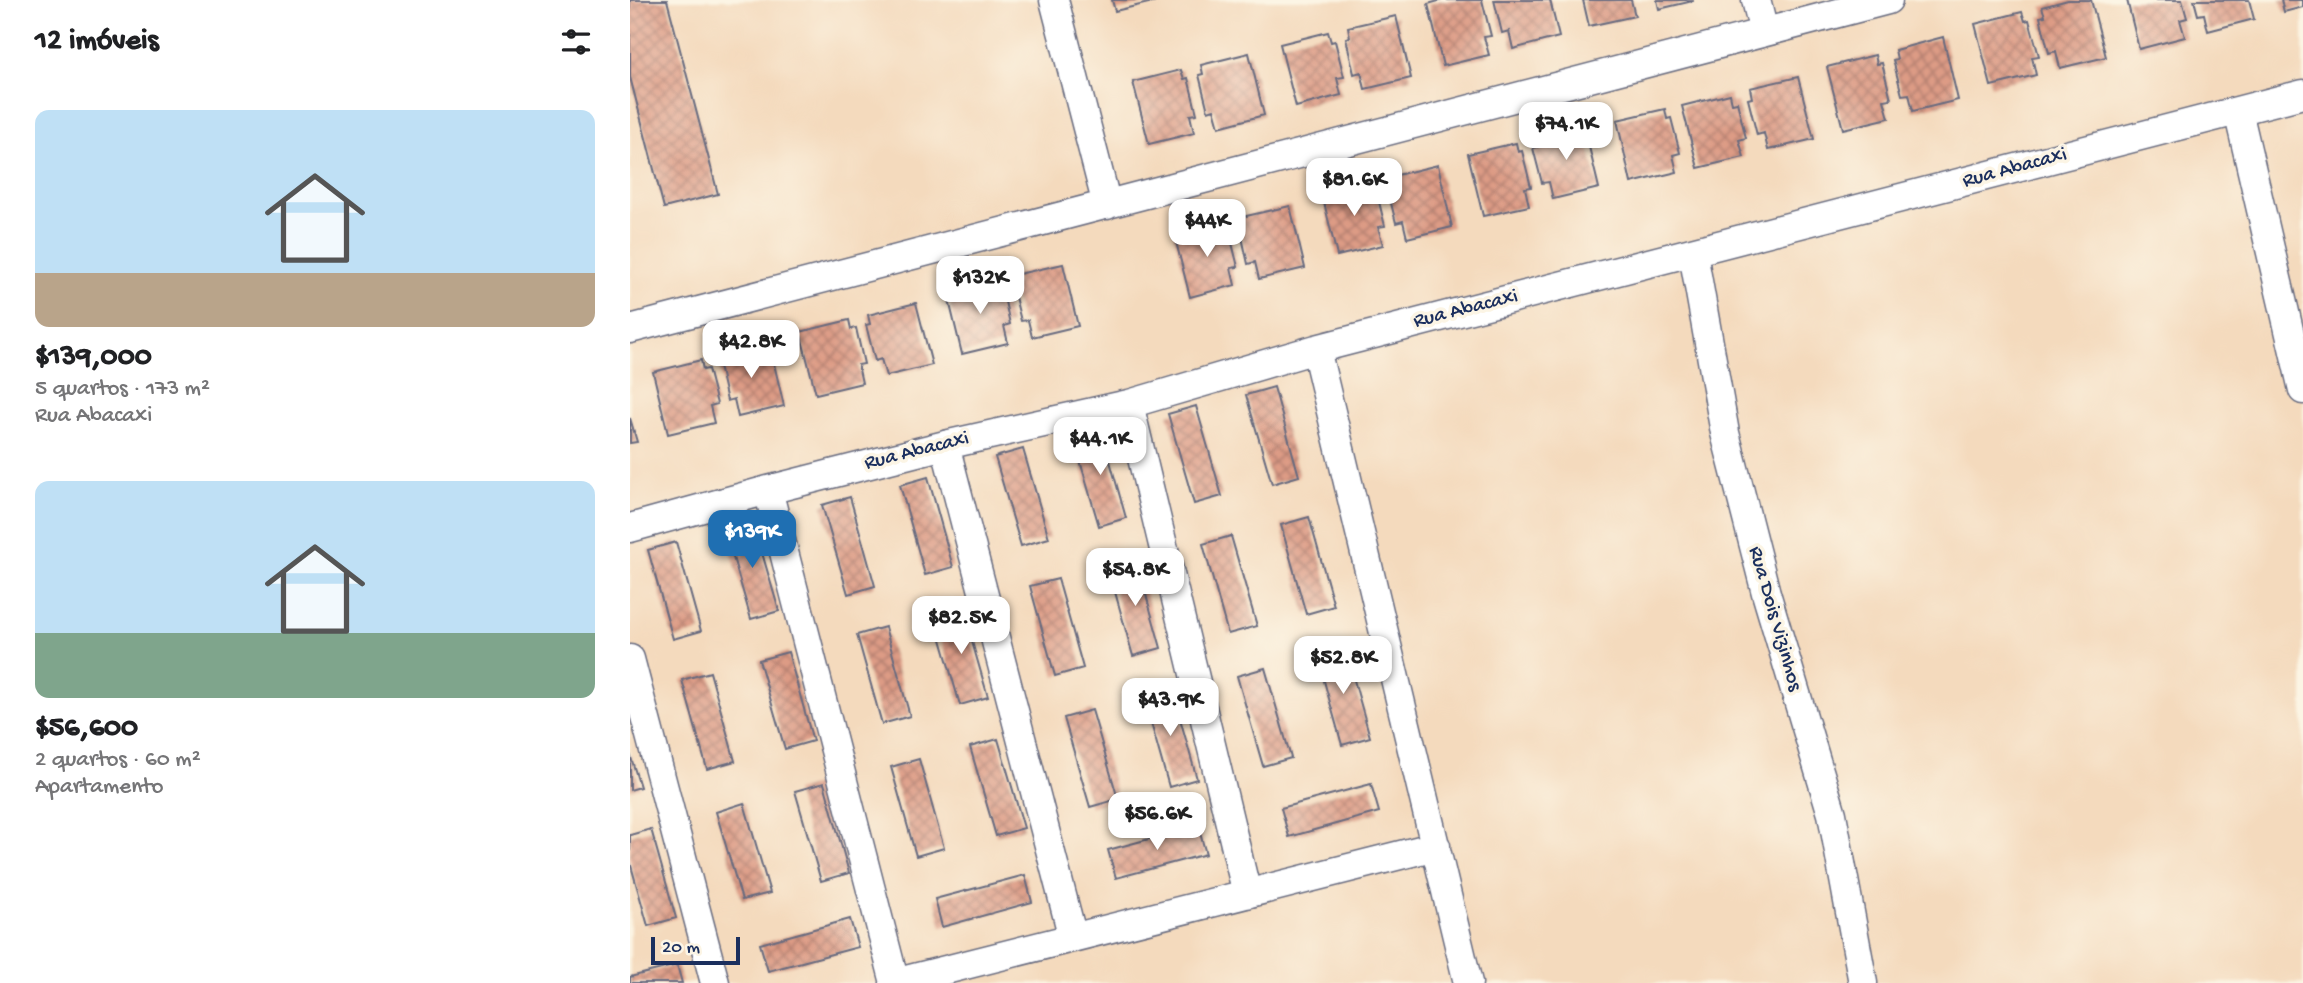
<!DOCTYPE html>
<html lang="pt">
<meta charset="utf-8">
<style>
:root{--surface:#fff;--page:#f2f2f2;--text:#202124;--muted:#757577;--accent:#1f6fb2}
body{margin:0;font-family:"Gochi Hand",sans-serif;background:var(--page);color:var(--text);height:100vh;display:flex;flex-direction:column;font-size:26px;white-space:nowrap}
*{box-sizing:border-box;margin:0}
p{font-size:23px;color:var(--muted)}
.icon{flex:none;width:38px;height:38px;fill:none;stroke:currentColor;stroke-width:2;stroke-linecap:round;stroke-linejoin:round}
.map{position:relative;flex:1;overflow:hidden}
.panel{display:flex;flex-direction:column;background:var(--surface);width:630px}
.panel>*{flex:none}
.scale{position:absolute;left:21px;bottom:18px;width:89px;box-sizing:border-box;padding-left:7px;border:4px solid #1b2f5e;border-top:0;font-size:19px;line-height:24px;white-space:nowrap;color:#1b2f5e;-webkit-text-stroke:5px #fcf5e5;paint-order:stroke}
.price{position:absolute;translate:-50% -60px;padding:0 16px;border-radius:14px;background:#fff;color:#222;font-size:23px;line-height:46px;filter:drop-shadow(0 2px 4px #0008)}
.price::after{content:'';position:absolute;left:50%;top:42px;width:21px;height:16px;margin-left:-10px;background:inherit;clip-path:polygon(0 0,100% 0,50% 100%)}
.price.active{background:var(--accent);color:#fff}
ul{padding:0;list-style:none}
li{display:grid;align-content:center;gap:14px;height:371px;padding:0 35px}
li span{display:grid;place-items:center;height:217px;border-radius:14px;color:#555}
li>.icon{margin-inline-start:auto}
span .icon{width:126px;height:126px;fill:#fffc;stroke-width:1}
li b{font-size:30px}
h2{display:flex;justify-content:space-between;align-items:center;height:84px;padding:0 35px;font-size:30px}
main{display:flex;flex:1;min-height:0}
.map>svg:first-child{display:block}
</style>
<main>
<section class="panel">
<h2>12 imóveis<svg class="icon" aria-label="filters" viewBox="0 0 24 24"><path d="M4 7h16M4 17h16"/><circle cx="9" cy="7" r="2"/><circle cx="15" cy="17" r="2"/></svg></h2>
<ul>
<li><span style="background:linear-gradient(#bfe0f5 75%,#b9a48a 0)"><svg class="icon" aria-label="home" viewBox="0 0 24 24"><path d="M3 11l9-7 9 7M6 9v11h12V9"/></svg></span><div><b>$139,000</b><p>5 quartos · 173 m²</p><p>Rua Abacaxi</p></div></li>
<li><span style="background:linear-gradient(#bfe0f5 70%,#7fa58c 0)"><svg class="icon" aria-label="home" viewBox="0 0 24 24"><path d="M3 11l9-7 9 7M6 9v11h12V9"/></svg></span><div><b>$56,600</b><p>2 quartos · 60 m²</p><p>Apartamento</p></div></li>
</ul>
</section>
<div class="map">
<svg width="1673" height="983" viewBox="0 0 1673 983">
<defs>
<pattern id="building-cross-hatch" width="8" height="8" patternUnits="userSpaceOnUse" patternTransform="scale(1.75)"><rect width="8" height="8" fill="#dd9b85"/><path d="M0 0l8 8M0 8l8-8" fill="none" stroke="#b27f70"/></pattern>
</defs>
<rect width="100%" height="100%" fill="#fcf5e5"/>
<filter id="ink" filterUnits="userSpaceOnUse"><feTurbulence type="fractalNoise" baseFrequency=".0143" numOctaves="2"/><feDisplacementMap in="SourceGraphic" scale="14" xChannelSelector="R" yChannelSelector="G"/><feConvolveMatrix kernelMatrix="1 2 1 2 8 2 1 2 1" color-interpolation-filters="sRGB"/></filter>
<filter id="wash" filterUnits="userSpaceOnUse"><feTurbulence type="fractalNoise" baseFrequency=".00686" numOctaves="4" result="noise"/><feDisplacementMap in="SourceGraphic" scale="28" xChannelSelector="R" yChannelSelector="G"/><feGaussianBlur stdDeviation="1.57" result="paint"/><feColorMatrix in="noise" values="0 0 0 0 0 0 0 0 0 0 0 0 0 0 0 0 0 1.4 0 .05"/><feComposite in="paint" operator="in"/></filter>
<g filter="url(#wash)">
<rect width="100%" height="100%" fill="#f4dabd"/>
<g id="blocks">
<path fill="url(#building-cross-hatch)" d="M0,0H37L88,194L34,208L0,77Z
M482,0H527V1L485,11Z
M812,0H852L861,36L854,37L859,55L813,66L798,4Z
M864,0H920L929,37L883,49L879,31L872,33Z
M953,0H1001L1005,16L959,26Z
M1027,0H1063V1L1029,9Z
M1438,0H1461L1476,57L1430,68L1426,51L1419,53L1410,17L1415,16L1412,7Z
M1497,0H1552L1557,18L1550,20L1555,37L1509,49Z
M1564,0H1619L1624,19L1578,31L1574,14L1568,15Z
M1651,0H1673V7L1654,12Z
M1392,12L1395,21L1399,20L1409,56L1402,57L1406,75L1361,86L1345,24Z
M766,16L781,78L735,89L731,72L724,74L716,38L720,37L718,27Z
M698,32L701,42L705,41L714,77L707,78L711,95L666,107L650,44Z
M1313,37L1328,100L1283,111L1279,94L1272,95L1263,60L1267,59L1265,50Z
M619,53L634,115L589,127L584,109L578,111L569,75L573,74L571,65Z
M1245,55L1247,64L1252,63L1261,99L1254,100L1259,118L1213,129L1197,67Z
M551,70L554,79L558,78L567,114L560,115L564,133L519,144L503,82Z
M1168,77L1184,139L1138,150L1134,133L1127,135L1118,99L1122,98L1120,88Z
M1100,94L1102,103L1107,102L1116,138L1109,140L1114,157L1068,168L1052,106Z
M1035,109L1037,119L1041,118L1050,153L1043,155L1047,172L1001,183L987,120Z
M954,126L969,188L923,199L919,182L912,183L903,148L908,147L906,137Z
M886,143L888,152L892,151L901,187L895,188L899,206L853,216L838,154Z
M808,165L822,227L777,238L773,221L766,223L757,187L762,186L759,177Z
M740,182L742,191L746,190L755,226L748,227L753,245L707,256L692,194Z
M660,206L675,268L629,279L625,262L618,264L610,228L614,226L612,217Z
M592,222L595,232L599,231L608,267L601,268L605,285L560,297L544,234Z
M433,264L448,326L402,337L398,320L391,321L382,285L387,284L384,275Z
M365,280L367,290L372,288L380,324L374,326L378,343L332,354L317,292Z
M286,303L302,365L256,376L251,359L245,361L236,325L240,324L238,315Z
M219,320L221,329L226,328L234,364L228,365L232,383L186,394L170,332Z
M139,343L154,406L108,417L104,399L97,401L89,366L93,364L91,355Z
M71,360L73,370L78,369L87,404L80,406L84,423L38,434L23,372Z
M644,387L669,476L642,484L616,395Z
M566,406L592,496L564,504L538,414Z
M0,418L7,442L0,443Z
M471,429L496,518L469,526L443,437Z
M393,449L419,538L391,546L365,457Z
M298,477L323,567L295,575L270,485Z
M220,497L245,586L218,594L192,505Z
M679,517L704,606L676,614L651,525Z
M123,522L149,611L121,619L95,530Z
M601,536L627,626L598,634L573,544Z
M46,542L71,631L43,639L18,550Z
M506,559L531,648L503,656L478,567Z
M428,579L453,668L425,676L400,586Z
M332,607L358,697L330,705L304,615Z
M255,627L280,716L252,724L227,635Z
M715,648L740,737L712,745L687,656Z
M158,652L183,741L155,749L129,660Z
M635,668L661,758L633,766L607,676Z
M80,672L105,761L77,769L52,680Z
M542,690L567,779L539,787L514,698Z
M462,710L488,799L460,807L434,718Z
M368,739L394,828L366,836L340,747Z
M0,754L10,787L0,790Z
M289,759L314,848L286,856L261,767Z
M194,783L219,873L191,881L165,791Z
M741,784L749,812L659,837L651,808Z
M114,803L140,893L112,900L86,812Z
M568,826L576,854L486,878L478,850Z
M21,829L46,918L18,926L0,862V835Z
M395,875L402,902L312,927L305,899Z
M220,919L228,947L138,971L130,944Z
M47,965L52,983H0V977Z"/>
</g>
</g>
<g filter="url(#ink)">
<use href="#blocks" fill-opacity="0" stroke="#676b7f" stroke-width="2"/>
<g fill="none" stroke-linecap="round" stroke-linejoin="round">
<g stroke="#676b7f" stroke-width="31">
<path id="street" d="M424,0L477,205
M1126,0L1134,32
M1608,111L1673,390
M1063,253L1095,433L1136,593L1202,814L1233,983
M0,329L1258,0
M686,349L838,983
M499,404L617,894
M315,445L443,938
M138,490L265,983
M0,528L138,490L315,445L499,404L686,349L1673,94
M0,659L85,983
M264,983L806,846"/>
</g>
<use href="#street" stroke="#fff" stroke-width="28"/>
</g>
</g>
<g text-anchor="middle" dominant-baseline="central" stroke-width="7" stroke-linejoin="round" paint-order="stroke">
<g font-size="21" fill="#1b2f5e" stroke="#fcf5e5">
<text transform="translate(1385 169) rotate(-15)">Rua Abacaxi</text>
<text transform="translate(836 310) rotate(-14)">Rua Abacaxi</text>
<text transform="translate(287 452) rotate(-14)">Rua Abacaxi</text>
<text transform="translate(1144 619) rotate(74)">Rua Dois Vizinhos</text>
</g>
</g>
</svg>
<div class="scale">20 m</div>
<b class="price" style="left:936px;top:162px">$74.1K</b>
<b class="price" style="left:724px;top:218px">$81.6K</b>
<b class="price" style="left:577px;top:259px">$44K</b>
<b class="price" style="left:350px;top:316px">$132K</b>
<b class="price" style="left:121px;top:380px">$42.8K</b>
<b class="price" style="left:470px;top:477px">$44.1K</b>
<b class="price active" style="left:122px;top:570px">$139K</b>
<b class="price" style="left:505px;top:608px">$54.8K</b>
<b class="price" style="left:331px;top:656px">$82.5K</b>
<b class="price" style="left:713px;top:696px">$52.8K</b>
<b class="price" style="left:540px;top:738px">$43.9K</b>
<b class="price" style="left:527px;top:852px">$56.6K</b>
</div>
</main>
